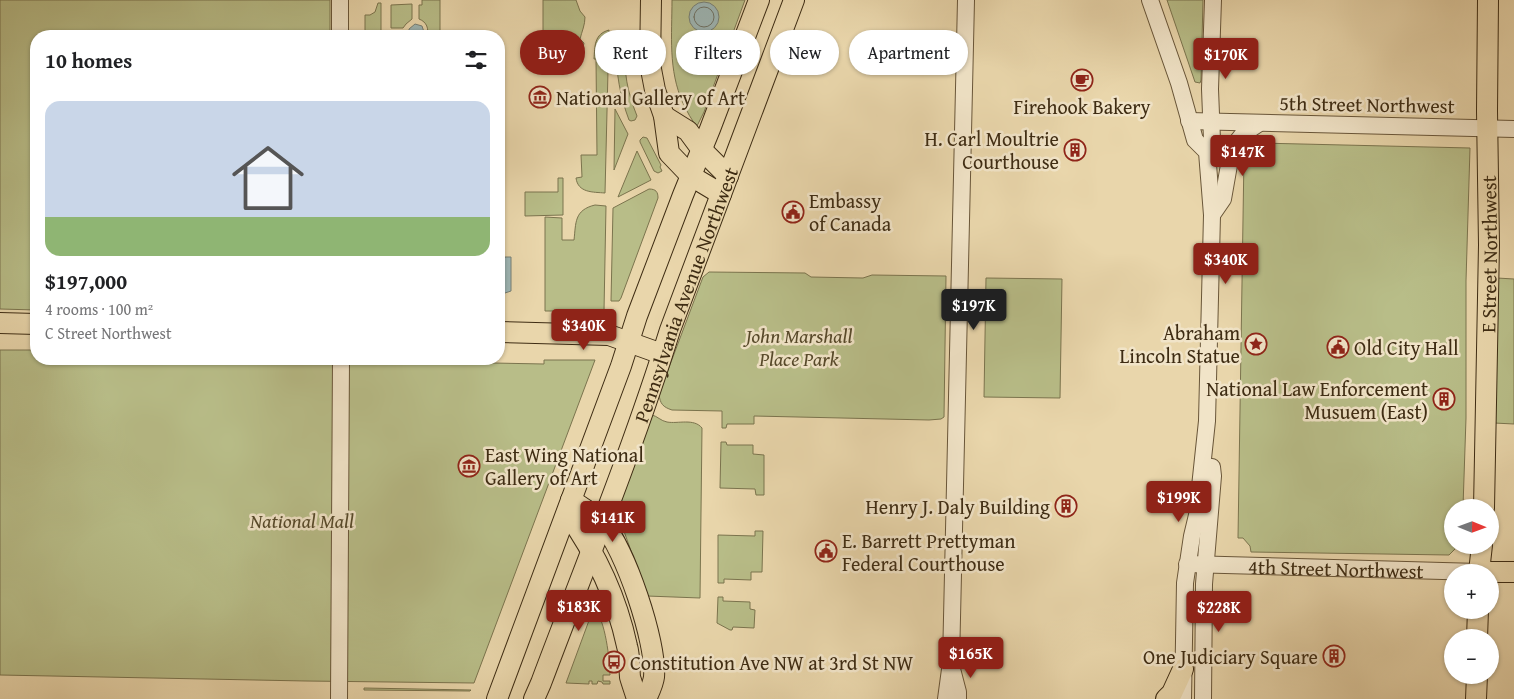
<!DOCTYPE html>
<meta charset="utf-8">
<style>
:root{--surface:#fff;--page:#f6f6f6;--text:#202124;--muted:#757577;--accent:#8f2418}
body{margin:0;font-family:"Gentium Book Plus",serif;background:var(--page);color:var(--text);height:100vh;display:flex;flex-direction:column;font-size:19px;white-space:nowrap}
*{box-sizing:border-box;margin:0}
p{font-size:16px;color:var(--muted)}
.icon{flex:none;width:28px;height:28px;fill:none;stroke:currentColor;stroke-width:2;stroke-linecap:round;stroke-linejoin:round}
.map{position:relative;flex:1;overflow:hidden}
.sheet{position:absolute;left:30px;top:30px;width:475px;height:335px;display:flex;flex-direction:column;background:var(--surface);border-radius:20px;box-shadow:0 1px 4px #0004}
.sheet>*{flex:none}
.banner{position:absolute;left:520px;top:30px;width:475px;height:45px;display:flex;gap:10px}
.needle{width:32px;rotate:91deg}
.fabs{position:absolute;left:1444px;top:499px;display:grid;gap:10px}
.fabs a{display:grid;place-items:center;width:55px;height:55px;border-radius:50%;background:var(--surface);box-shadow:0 1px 4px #0004;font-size:25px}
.price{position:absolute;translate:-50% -42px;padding:0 11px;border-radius:5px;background:var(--accent);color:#fff;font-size:16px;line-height:32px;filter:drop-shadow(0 1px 2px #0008)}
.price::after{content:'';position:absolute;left:50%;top:30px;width:15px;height:11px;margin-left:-8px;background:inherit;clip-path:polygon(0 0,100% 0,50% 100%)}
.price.active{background:#222;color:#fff}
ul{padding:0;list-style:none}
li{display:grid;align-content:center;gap:10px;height:265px;padding:0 15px}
li span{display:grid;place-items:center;height:155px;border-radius:15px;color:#555}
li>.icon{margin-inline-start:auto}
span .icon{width:90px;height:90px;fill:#fffc;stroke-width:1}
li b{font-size:21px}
h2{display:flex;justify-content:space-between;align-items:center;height:60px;padding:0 15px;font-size:21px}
.pill{padding:0 18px;border-radius:22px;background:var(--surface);box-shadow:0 1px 4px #0004;font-size:18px;line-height:45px}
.pill.active{background:var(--accent);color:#fff}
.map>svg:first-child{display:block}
</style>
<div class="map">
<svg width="1514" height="699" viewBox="0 0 1514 699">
<rect width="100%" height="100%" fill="#e9d6ab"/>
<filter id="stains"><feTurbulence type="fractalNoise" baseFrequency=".004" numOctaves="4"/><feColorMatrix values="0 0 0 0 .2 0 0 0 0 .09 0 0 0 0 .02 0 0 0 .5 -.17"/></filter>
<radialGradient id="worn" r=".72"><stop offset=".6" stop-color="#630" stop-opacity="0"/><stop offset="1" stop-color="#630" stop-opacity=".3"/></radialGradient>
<path fill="#b8bd88" stroke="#7b744e" d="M0,0H330V36H36V310L0,309Z
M422,0H440V36H427C429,29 427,22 419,19V5H422Z
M543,0H576L580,11L585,17C585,25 582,31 580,39L584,43L581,56H543Z
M672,0H745L704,112L697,126C691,120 687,111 683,103C668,70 672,35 672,0Z
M1167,0H1203L1201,80L1200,83L1195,82Z
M378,3H381V36H365V15H370L375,12Z
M412,4V19L406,24L403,28H391V5Z
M609,30L605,193C593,192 578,193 576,178L582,177L581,155H597L596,59H594C595,46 594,34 609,30Z
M616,47H625C624,73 627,91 637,116L635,120L631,121L629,120C620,96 616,73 616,47Z
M615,109L628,134L614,170Z
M643,137L647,138L661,165L660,167L662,171L658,173L654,171L640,142V140Z
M1259,143L1470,148L1466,281V418L1463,507L1452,508V545H1459L1449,555L1251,552L1250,546L1243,538H1238L1244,156H1250L1258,149Z
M637,151L651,180L618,197Z
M558,178H563V215L525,216V192H558Z
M649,189C656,189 658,192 658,198L621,298L619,301H611L613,208Z
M595,205L606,206L604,311H545V217L562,218V240H574C576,223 574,210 595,205Z
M709,272L805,273L811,277L863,278L872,275L946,276L944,417L941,419L929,420L754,416V424H727L726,428H722V411L672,410C663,407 660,404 659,394L703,277Z
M986,278L1062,279L1060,398L984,397Z
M1497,278L1514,279V424L1494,423Z
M0,350H36V359H307L364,360V359H440L441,362L544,364V360H595L474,683L306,681L0,675Z
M652,415C657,416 661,421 667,422C678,424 694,418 702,428L700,598L647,596L620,520L619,513L620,499Z
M721,442H726L727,445H753V454L764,455V495H756L755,489L720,488Z
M755,531H763L762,572H751V580L724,579V583H718V535L755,536Z
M718,597H723V601L750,602V609L755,610L754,628L733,627L732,630H730L717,623Z
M595,611C605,618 610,661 610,675H603V681H610V684H603L602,682L598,681L597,684H592V681H589V684L566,683L591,615Z
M364,688L471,690L470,691L364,690Z"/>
<path fill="#9db6b5" stroke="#777f74" d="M689 17a15 15 0 1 1 30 0a15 15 0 1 1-30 0Z
M415,24L422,26L424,32L422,36H409V29Z
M505,257H511V291L505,293L499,290V276Z"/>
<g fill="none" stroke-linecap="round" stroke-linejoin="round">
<path stroke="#6e7164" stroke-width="1" d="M694 17a10 10 0 1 1 20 0a10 10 0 1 1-20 0Z"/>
<g stroke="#695639" stroke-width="18">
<g id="minor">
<path d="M340,0V36"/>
<path d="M1150,0L1179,83L1195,140L1207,152L1212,215L1207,421L1197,515L1192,536L1185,583L1183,699"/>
<path d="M1189,121L1514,129"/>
<path d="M1207,152L1212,140L1210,89L1213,0"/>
<path d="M1212,215L1223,199L1232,148L1243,134L1258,124"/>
<path id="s1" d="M1187,564L1479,572"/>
<path d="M952,669L958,692V699"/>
<path d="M339,699L341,359"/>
<path d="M946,699L951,662L966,0"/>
<path d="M1203,699L1204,584L1213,476L1212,467"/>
</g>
</g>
<g stroke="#3e2c13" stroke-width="22">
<g id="major">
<path d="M651,0L650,64L655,90L664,116L669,153L691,176L721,194"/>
<path d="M664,116L688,131L702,150L728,176"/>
<path d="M0,323L36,324"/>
<path d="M499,332L609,335L662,354"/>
<path d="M571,500C581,507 594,514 602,523C625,548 657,643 654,677C653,685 649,692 646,699"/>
<path id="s2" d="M1484,508L1489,245L1487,111L1488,0"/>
<path d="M567,513C595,552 617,599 627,646C630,656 629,667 630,677C632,684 635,692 637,699"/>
<path d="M1479,572H1514"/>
<path d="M1479,572L1482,545"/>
<path d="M1477,638L1478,610"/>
<path d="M497,699L621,366L637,316L683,195L710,129L759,0"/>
<path id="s3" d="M534,699L541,683C585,566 633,449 670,330L794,0"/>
<path d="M1166,699L1172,693L1183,669"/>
<path d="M1476,699L1477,675"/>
</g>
</g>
<use href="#minor" stroke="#f1e4c8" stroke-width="16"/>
<use href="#major" stroke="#e9d6ab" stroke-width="20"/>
</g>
<defs>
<g id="cafe-ring" transform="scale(1.125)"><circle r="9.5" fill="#f1e4c8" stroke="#8f2418" stroke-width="1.5"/><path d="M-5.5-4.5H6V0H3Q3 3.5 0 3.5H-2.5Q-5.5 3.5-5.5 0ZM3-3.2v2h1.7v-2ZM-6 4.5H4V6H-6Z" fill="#8f2418"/></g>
<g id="museum-ring" transform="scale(1.125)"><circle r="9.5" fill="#f1e4c8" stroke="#8f2418" stroke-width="1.5"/><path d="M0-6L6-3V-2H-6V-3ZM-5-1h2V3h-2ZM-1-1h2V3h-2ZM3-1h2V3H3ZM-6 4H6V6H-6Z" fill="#8f2418"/></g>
<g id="building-ring" transform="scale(1.125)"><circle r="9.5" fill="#f1e4c8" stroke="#8f2418" stroke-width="1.5"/><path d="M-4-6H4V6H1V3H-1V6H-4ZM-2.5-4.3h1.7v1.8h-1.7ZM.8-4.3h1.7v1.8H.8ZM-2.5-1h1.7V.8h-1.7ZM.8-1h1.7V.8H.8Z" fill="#8f2418"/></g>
<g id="civic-ring" transform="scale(1.125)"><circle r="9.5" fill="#f1e4c8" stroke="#8f2418" stroke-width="1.5"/><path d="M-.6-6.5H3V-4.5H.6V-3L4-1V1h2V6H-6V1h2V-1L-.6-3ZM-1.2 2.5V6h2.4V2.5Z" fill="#8f2418"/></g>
<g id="sight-ring" transform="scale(1.125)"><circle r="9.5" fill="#f1e4c8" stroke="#8f2418" stroke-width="1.5"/><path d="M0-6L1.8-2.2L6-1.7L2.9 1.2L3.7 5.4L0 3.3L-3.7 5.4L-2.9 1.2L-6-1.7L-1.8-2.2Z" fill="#8f2418"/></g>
<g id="bus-ring" transform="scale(1.125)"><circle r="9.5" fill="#f1e4c8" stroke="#8f2418" stroke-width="1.5"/><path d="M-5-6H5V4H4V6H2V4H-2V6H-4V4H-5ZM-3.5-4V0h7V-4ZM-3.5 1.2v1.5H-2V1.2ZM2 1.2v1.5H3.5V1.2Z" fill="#8f2418"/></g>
</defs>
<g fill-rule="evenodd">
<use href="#cafe-ring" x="1082" y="80"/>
<use href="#museum-ring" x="540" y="97"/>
<use href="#building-ring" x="1075" y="150"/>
<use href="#civic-ring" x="793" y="212"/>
<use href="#sight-ring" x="1256" y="344"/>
<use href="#civic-ring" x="1338" y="347"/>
<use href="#building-ring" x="1444" y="399"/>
<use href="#museum-ring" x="469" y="466"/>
<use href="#building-ring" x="1066" y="506"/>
<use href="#civic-ring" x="826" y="551"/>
<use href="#building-ring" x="1334" y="656"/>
<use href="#bus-ring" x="614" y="662"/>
</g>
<g text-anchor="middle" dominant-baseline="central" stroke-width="5" stroke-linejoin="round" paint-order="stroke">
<g font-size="20" fill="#3e2c13" stroke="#f1e4c8" text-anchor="start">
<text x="556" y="97">National Gallery of Art</text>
<text x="1082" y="106" text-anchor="middle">Firehook Bakery</text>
<text x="1059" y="138" text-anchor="end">H. Carl Moultrie<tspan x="1059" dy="23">Courthouse</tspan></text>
<text x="809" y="200">Embassy<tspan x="809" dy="23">of Canada</tspan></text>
<text x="1240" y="332" text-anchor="end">Abraham<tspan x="1240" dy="23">Lincoln Statue</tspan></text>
<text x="1354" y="347">Old City Hall</text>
<text x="1428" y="388" text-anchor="end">National Law Enforcement<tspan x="1428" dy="23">Musuem (East)</tspan></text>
<text x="485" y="454">East Wing National<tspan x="485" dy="23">Gallery of Art</tspan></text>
<text x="1050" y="506" text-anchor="end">Henry J. Daly Building</text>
<text x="842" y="540">E. Barrett Prettyman<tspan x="842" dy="23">Federal Courthouse</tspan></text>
<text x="1318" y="656" text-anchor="end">One Judiciary Square</text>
<text x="630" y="662">Constitution Ave NW at 3rd St NW</text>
</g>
<g font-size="20" fill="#3e2c13" stroke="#f1e4c8">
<text transform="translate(1367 104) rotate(1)">5th Street Northwest</text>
<text stroke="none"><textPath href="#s2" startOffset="254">E Street Northwest</textPath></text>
<text stroke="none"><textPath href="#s3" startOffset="432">Pennsylvania Avenue Northwest</textPath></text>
<text stroke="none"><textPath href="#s1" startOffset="149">4th Street Northwest</textPath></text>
</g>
<g font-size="20" font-style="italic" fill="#56492a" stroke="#f1e4c8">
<text x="799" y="335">John Marshall<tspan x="799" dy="23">Place Park</tspan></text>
<text x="302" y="520">National Mall</text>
</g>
</g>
<rect width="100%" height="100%" filter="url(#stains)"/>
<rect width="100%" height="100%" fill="url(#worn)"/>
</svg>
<div class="fabs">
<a><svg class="needle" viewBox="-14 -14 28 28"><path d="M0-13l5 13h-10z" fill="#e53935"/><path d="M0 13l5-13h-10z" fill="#757577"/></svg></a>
<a>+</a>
<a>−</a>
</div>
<b class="price" style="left:1226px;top:80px">$170K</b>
<b class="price" style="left:1243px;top:177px">$147K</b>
<b class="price" style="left:1226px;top:285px">$340K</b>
<b class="price active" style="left:974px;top:331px">$197K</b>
<b class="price" style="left:584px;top:351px">$340K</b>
<b class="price" style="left:1179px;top:523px">$199K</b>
<b class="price" style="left:613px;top:543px">$141K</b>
<b class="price" style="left:579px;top:632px">$183K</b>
<b class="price" style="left:1219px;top:633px">$228K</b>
<b class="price" style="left:971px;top:679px">$165K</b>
<div class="banner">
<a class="pill active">Buy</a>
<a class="pill">Rent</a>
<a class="pill">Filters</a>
<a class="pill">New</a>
<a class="pill">Apartment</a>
</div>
<section class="sheet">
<h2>10 homes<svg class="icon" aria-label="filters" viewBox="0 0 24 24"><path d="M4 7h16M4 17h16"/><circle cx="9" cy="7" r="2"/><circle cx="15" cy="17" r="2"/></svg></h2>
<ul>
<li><span style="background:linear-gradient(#c9d6e8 75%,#8fb573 0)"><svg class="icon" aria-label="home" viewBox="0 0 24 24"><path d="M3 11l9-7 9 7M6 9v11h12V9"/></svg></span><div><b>$197,000</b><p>4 rooms · 100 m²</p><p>C Street Northwest</p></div></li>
</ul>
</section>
</div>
